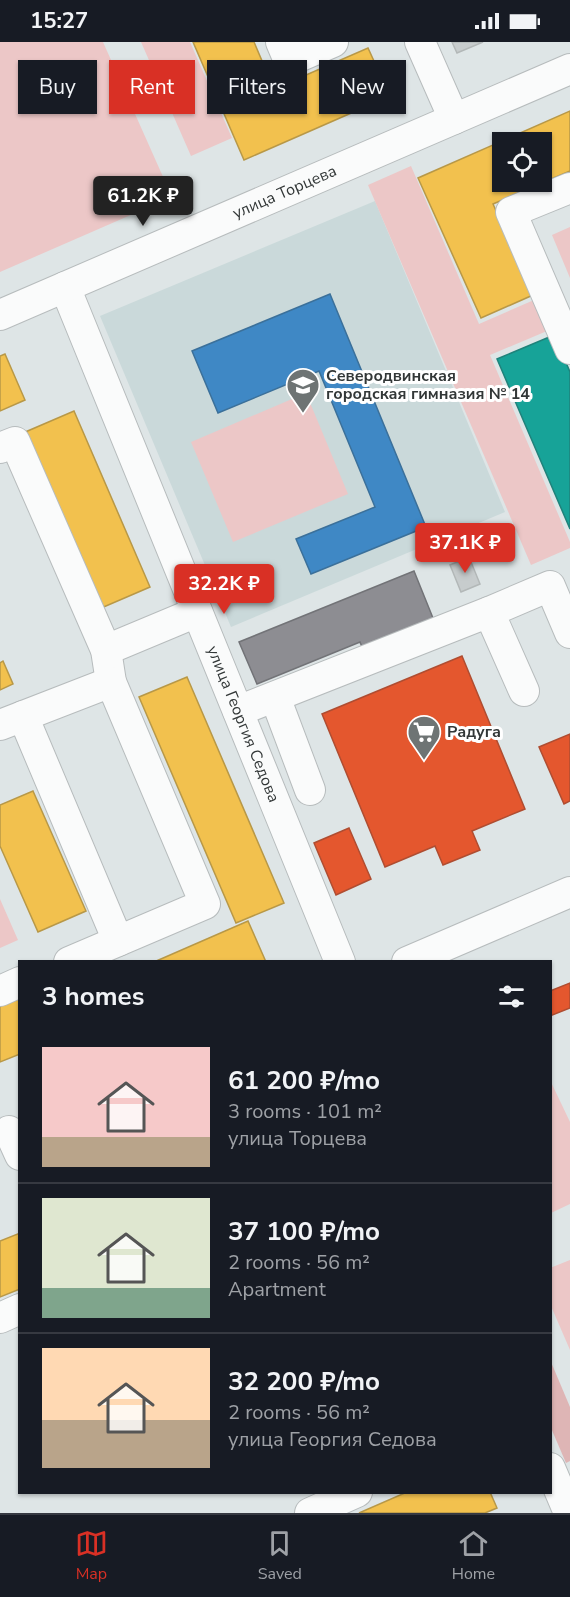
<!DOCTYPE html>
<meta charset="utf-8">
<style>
:root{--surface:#171b24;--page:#20242c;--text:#f1f3f6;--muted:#9ea1a6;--line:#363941;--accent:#d93025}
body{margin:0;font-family:"Nunito Sans",sans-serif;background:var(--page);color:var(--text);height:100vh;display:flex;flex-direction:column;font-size:22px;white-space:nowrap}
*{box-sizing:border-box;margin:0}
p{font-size:20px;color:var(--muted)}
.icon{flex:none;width:33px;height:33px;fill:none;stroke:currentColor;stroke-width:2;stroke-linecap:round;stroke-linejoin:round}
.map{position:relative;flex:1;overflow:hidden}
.side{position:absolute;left:18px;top:918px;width:534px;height:534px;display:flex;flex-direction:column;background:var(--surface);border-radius:0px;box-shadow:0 2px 4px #0004}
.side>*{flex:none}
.hud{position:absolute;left:18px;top:18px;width:534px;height:54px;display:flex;gap:12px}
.tools{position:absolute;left:492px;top:90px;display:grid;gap:12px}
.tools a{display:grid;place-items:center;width:60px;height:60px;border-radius:0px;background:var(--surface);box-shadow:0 2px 4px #0004;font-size:30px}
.price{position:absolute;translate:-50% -51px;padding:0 14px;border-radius:6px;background:var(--accent);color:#fff;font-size:20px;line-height:39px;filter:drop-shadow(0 2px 3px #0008)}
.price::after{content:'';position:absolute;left:50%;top:36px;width:18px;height:14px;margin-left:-9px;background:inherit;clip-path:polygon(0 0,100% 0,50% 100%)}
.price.on{background:#222;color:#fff}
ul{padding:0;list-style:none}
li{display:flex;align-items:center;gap:18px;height:150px;padding:0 24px}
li+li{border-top:2px solid var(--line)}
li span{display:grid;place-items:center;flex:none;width:168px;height:120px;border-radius:0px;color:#555}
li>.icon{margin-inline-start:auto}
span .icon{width:72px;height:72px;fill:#fffc;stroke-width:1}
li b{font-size:26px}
h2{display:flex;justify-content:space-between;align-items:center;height:72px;padding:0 24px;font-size:26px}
.tag{padding:0 21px;border-radius:0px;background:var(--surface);box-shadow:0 2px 4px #0004;font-size:21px;line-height:54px}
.tag.on{background:var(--accent);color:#fff}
.status{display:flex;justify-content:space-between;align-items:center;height:42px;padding:0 30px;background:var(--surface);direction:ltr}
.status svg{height:16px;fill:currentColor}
.tabs{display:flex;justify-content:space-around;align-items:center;height:84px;border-top:2px solid var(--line);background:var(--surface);font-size:16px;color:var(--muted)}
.tabs a{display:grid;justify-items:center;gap:3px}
.tabs .on{color:var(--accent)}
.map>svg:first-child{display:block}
</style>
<div class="status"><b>15:27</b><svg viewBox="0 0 49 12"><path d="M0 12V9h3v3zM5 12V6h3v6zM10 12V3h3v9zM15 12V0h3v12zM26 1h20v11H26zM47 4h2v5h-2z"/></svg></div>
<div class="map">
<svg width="570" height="1471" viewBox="0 0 570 1471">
<rect width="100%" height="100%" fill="#dee5e6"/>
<path fill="#cad9da" d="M375,159L505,470L231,585L100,274Z"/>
<path fill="#ecc7c7" d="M0,0H103L172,155L0,230Z
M141,0H190L232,96L191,114Z
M411,124L479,282L534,258L547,289L490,313L570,500V506L531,523L368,143Z
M570,185V236L552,193Z
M306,351L348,452L233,500L191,400Z
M0,857L18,898L0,906Z
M550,1038L570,1080V1162L551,1171Z
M570,1218V1308L551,1264L550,1226Z"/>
<path fill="#deb5b5" d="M551,1320L570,1365V1419L566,1421L551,1386Z"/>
<path fill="#f2c14e" stroke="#b89847" stroke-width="1.5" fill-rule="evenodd" d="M193,0H254L274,47L368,6L390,54L244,118Z
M570,69V129L493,162L533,253L481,276L418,136ZM502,100H542V140H502Z
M5,312L25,358L0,369V314Z
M74,369L150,545L99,567L23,391Z
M3,619L13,642L0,648V621Z
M187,635L284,861L236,881L139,655Z
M33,749L86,869L38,890L0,804V763Z
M248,879L266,920H154Z
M20,954V1012L0,1020V963Z
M20,1191V1247L0,1255V1199Z
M407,1450H490L497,1466L485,1471H359Z"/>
<path fill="#e4572e" stroke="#af4d31" stroke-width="1.5" d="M462,614L525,767L472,789L480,808L443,823L435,804L385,825L322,672Z
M570,692V759L564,762L539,705Z
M349,786L371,837L336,853L314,801Z
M570,941V966L550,974V949Z"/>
<path fill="#3f88c5" stroke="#3b709a" stroke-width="1.5" d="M330,252L426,485L311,532L296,497L375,465L319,329L218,371L192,309Z"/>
<path fill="#17a398" stroke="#1f837b" stroke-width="1.5" d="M554,293L570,330V487L497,317Z"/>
<path fill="#8d8d92" stroke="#727377" stroke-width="1.5" d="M414,529L435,581L364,610L360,600L257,642L239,600Z"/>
<path fill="#c7cccd" stroke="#b3b8b8" stroke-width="1.5" d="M452,0H483L457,11Z
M469,515L480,542L461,550L450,523Z"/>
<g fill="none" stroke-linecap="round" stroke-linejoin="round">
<g stroke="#b7bcbd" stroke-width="32">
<g id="minor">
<path d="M281,0L289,19L333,0"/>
<path d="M420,0L454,77"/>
<path d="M570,146L511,170L570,307"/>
<path id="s1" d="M65,245L340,920"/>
<path id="s2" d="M0,273L570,27"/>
<path d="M0,406L15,400L106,608L111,640L205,862L69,920"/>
<path d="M489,570L550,544L570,591"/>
<path d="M106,608L197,570"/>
<path d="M275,655L310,748"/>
<path d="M238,669L489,570L524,649"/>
<path d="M23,674L118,899"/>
<path d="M0,683L111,640"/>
<path d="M407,920L570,850"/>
<path d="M0,949L20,940"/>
<path d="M9,1089L20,1113"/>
<path d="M0,1276L20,1267"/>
<path d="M550,1426L569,1471"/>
<path d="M310,1471L357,1450"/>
</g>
</g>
<use href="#minor" stroke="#fafbfb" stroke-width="30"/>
</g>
<defs>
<g id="school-pin" transform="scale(1.725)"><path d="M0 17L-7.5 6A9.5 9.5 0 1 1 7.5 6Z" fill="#6e7474" stroke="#fff"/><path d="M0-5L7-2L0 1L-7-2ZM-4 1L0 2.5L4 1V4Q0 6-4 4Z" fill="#fff"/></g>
<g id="supermarket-pin" transform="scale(1.725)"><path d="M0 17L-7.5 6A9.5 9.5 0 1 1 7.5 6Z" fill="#6e7474" stroke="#fff"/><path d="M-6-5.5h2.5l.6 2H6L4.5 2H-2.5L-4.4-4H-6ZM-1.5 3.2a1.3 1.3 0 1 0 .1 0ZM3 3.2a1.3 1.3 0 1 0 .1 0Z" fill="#fff"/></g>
</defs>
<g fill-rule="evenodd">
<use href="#school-pin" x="303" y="343"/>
<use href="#supermarket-pin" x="424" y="690"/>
</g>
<g text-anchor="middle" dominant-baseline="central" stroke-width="6" stroke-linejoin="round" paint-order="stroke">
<g font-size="16" fill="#323737" stroke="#fff">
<text stroke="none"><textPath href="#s2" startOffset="310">улица Торцева</textPath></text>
<text stroke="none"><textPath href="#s1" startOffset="472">улица Георгия Седова</textPath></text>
</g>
<g font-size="16" font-weight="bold" fill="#323737" stroke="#fff" text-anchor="start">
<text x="326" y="334">Северодвинская<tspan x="326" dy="18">городская гимназия № 14</tspan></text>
<text x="447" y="690">Радуга</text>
</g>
</g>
</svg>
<div class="tools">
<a><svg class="icon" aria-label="locate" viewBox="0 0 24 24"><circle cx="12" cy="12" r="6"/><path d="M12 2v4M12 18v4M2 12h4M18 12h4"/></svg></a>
</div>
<b class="price on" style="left:143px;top:185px">61.2K ₽</b>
<b class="price" style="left:465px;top:532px">37.1K ₽</b>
<b class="price" style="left:224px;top:573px">32.2K ₽</b>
<div class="hud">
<a class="tag">Buy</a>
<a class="tag on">Rent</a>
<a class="tag">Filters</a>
<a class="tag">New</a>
</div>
<section class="side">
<h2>3 homes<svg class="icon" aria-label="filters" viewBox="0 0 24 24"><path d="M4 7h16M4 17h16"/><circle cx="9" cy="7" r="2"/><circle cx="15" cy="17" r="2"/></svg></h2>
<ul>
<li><span style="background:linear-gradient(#f6c9c9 75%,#b9a48a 0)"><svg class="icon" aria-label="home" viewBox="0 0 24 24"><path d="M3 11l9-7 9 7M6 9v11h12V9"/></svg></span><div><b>61 200 ₽/mo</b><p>3 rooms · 101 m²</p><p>улица Торцева</p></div></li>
<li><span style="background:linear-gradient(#dfe7d0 75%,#7fa58c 0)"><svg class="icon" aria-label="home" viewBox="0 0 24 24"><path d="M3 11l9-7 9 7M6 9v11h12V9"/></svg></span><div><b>37 100 ₽/mo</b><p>2 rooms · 56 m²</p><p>Apartment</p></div></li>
<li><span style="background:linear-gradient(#ffd9b3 60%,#b9a48a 0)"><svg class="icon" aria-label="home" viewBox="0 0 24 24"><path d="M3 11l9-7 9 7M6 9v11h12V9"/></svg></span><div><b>32 200 ₽/mo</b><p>2 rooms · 56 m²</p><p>улица Георгия Седова</p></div></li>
</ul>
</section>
</div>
<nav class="tabs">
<a class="on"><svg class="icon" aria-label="map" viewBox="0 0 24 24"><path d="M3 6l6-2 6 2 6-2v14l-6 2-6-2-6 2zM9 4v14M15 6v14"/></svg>Map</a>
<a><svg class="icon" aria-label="saved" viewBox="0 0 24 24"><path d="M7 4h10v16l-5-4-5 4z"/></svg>Saved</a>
<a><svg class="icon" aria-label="home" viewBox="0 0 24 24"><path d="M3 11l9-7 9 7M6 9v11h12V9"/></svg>Home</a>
</nav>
